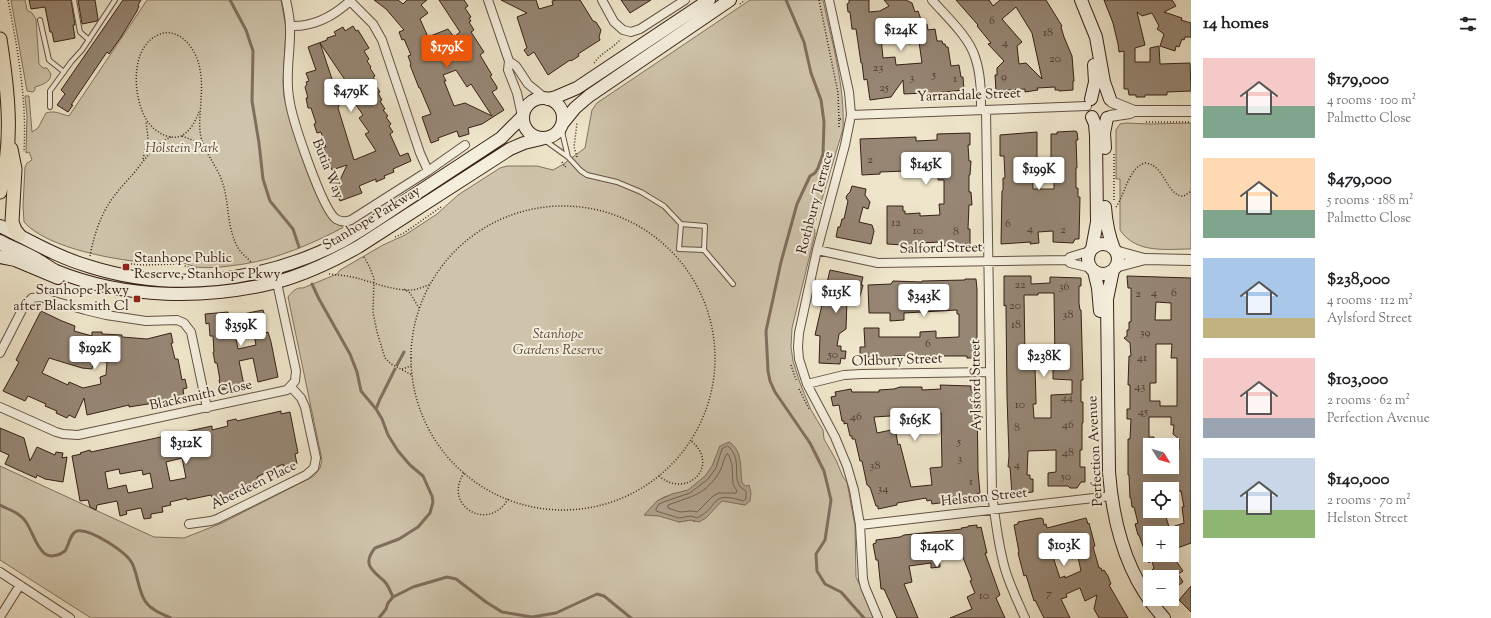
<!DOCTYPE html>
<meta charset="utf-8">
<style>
:root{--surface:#fff;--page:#f2f2f2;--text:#202124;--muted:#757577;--accent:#ea580c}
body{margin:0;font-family:"Sorts Mill Goudy",serif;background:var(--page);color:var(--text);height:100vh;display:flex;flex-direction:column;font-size:15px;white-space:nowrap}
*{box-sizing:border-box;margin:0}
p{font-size:13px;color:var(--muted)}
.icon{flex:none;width:22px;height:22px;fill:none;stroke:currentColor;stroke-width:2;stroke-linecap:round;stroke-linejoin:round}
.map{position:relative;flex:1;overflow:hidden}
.details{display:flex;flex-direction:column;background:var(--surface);width:300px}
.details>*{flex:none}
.needle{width:26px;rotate:127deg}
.tools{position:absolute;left:1143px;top:438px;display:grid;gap:8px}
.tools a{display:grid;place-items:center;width:36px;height:36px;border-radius:0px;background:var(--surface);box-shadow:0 4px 16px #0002;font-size:20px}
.price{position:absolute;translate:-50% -34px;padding:0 9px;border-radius:4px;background:#fff;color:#222;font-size:13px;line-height:26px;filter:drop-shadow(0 1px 2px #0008)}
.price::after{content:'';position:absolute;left:50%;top:24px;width:12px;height:9px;margin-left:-6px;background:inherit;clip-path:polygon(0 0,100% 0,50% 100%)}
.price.active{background:var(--accent);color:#fff}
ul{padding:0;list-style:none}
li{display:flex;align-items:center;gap:12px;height:100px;padding:0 12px}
li span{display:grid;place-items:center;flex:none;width:112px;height:80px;border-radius:0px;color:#555}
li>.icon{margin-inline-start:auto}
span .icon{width:48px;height:48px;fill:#fffc;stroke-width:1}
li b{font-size:17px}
h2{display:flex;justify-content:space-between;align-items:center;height:48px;padding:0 12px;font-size:17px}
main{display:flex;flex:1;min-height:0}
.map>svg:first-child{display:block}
</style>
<main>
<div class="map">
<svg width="1191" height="618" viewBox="0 0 1191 618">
<rect width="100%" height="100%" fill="#eee5ca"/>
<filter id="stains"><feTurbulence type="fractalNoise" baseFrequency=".005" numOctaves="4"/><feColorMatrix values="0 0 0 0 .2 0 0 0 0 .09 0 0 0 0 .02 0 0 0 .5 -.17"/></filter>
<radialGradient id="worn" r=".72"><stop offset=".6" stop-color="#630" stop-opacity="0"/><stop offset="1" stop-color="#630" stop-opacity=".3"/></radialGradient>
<path fill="#cfc4ab" stroke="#837260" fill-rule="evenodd" d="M11,0H25L27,10L32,13L36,19L39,64L43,68H47L51,74C51,82 42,85 35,87V90L33,92L27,91Z
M147,0H281L286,28L283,82L284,96L288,113L312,184L321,203L331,220L339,225L344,226V227C314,243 277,259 244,264C229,266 212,269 196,267C189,265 182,262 176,261C169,260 162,263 154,263C119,261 48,249 24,222L23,206L25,167L27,163L32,160L29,152L26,153L27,116L25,96H29L32,132L38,128L46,113C55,110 60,114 69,116Z
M750,0H823C832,43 845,85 843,129L814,226L815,234L792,328L791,347L793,361L800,383L811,410L823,430L824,439L836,460L843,477L847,482L855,526L856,577L876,618H91L0,560V466L154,537L184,538L222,523L314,476L320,468L322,460L288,297C292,292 296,287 303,288L337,274L340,270L383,245L405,235L437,214L458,195L500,168L507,166H537L553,170L562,165L585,148L592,110L597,103ZM677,493L695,522L691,520L679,522L670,518L655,515H645L657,501L664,497Z
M1126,123L1150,124L1191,123V249C1166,249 1136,254 1120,230V179H1116V130L1120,124Z"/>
<path fill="#b0a28d" stroke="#806e5d" d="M729,442C743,450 740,469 742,483L746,486L749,485L751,493L750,501L745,505L722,501L706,518L699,522L691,520L679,522L659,516L644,515L657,501L672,494L688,490L705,476L712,466L720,446Z"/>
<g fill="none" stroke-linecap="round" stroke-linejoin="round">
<path stroke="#746152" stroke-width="1" d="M728,446C742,459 733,473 739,485C740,488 744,489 746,491V499L743,501C709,490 721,506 697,518L691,516L679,518L656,511V509L659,504L666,501L690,493L708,479L716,468L722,449Z
M727,454L729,455L732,465L733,484L737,491L736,493H719L713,496L697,512L691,511L680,512L668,508V505C692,496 706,495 720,471C723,466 723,458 727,454Z"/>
<path stroke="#806e5d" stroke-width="3" d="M230,0L246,30L253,51L252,101L259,143L263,179L270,201L293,229L299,247
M786,0L804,42L811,73L821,100L824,122L823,154L818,168L815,173L810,176L797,204L781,262L766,331L768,371L770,381L775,392L810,443L824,471L831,500L825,540L816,554L817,571L825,584L841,592L864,618
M312,284L319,299L350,354L357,372L361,391L376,409L382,419L388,435L398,451L410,465L423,476L432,496L433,502L430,513L418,527L399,539L375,548C362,564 372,570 383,580C388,584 390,591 393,597
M397,365L404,352
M376,409L380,399L395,369
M0,505C9,510 21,513 26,522C36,537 40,568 65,551C69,545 70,533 77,531C90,528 126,552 132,563C138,575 138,590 145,601C151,610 162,614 171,618
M379,618L386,609L388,603L393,597L413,587L447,577L456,579L486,602L502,612L532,617L556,613L597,594L604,596L631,618"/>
</g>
<path fill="#968674" stroke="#372016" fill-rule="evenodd" d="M29,0H71L75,25H73L75,38L54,42L52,32H50L45,7L31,9Z
M78,0H95L98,19L97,21L82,24Z
M123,0H141L138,5L139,6L137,11L121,37L109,54L107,52L71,105H73L68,112L57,105L65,94L61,90Z
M374,0H398L403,4L407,0H427L421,5L428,13L420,19L428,37L448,29L454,37L460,32L439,0H464L468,6L465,8L471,17L469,18L471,21L469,22L474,30L471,32L484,52L480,55L492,75L490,76L497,87V89L492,92L504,110L482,124L468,128L469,134L459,137L457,131L438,138L439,140L431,143L422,117L431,114L420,88H419L410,65L411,64L408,56L411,55L404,39L402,40L399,32L404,30L386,9ZM456,70L467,87L471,84L492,116L465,103L454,106L444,81H446L443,75Z
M501,0H536L539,9L553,5L552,1L556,0H580L593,21L596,22L601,30L599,37L600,40L578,54L579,56L571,61L570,60L548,75L534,52L528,56L524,50L527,48L517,17L527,13Z
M621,0H651L630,13Z
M849,0H869V12L880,11L889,6L884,0H906L912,3L915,12L918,11L923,25L927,24L928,30L935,29L937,41H942L943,44H945L946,47H948L951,66L959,65L961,77H963L964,90L934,93V95H925V93L904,94L903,80L891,97L870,100L867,79L864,80L862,63H861L856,29H852L850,12H848L847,4L849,3ZM884,22L899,29L901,38L909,44L919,42L922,63L896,65L895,57L883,58L881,38L886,37Z
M956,0H989L993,6L1000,0H1046L1062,26L1061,27L1064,37L1072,56L1074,81H1073V90L1059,91V90H1055V87L1037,88L1038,90L1025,92V89L996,91L995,75H997V68L1004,61L988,44L991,43L977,26L978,25ZM1016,7L1032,33L1042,79L1026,63L1019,64L1017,46L1022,42L1002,19Z
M1104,0H1172L1176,6L1164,12L1182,18L1181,20L1191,23V37H1185L1184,40L1182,39L1179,47L1176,46L1175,51L1160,46L1164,34L1157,29L1159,26L1152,13L1142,16L1137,12L1145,45L1135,48V62H1150V48L1159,46L1160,64L1190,63L1191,91L1167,92V95H1145V97H1136V95H1129L1128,89H1124V51L1119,52L1118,44L1113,23Z
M353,26L356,31L358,30L369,48L364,51L369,59L367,61L371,67L370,68L375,76L373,77L377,83L375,84L380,92L378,93L382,100L380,101L385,109L383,110L388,116L386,117L391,124L389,126L393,132L390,134L400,156L408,153L411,161L393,169L394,172L384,176L385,178L376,182V179L359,186L362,193L340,201L334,188L342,185L340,180L347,165L332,170L322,148L326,147L321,132L317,133L314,124L316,123L311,108H308L306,98H308L305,87L307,84L306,82L309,81L306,73L316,70L308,47L327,40V38L336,35L334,32L343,27L345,31ZM320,43L358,99L354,102L363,115L359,118L369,132L365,134L376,151L354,160L338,108L340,103Z
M1075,131L1077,132L1078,140H1076L1077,168H1076V188H1078V197H1080L1079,239H1075L1073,243L1053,242V231L1038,232L1039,243L1030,244L1031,242L1001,244L1002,191L1003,190V178H1005L1004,156H1000V135L1037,132V159H1032L1033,189H1054V168H1051V134H1057V132Z
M970,133V145H968L969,161H971L970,175H969V192H971L972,205H969L968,229H970V244L941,246V242L919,243V246L887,244V206H903V211H905V214L920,213V216L940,215L939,204H944V180H938V176H906V171L880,172V174L862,175L860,139L916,137V141L937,140V134Z
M852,186L866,189L865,195L870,202L868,209L863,207L859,222L872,225L874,231L871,244L836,237L838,227H840L842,219H844L848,201L846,198L847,195L850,192Z
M830,270L863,277L861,285H863L859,300H847L846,329L839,334L837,346H841V351H846L845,359L841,358L840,364L819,363L820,336L815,335Z
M1004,276H1031V284L1050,283V277L1081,278V286H1079V303L1080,310H1081L1083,380H1081V402H1083V423H1082V450H1080V467H1085V482H1081L1077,488H1070L1068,486H1048V473L1056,472V450L1028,451L1027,475H1030V479H1033V492L1012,494L1010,467H1008L1009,456L1007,397L1006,309V305L1004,306ZM1038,293H1054L1055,360H1053V379L1072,380V394L1051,395V418H1034L1033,404H1036V401L1035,367H1038V356H1025L1024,295H1038Z
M1127,276L1191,278V543L1172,550V527L1184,523L1182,507H1184L1181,491H1178V483H1160V489H1150V511H1164L1171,533H1150V562L1149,563L1139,535H1138L1135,524L1138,523L1134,507H1132L1131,498H1130L1129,475H1128V439H1130L1131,419H1127V409H1130V385H1128L1129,356H1131L1130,343L1124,338L1127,336V330H1129V322H1131V288H1128ZM1156,302L1171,303V320H1155ZM1156,344H1172L1171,358H1177V406H1160V401H1150V383H1156ZM1149,417H1171V425H1174L1173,434L1179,439V450L1172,451V467H1150V445H1154V437H1149Z
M965,279H976L977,289V358H967V356H894V358L868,359V356L860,357V347H865L864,328H879V337H920V332L936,331V338L959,337V314H957V310L904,313V320L890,321V313H869L868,285L891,284L893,281L922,282V281L965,280Z
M263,310L265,317L262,318L265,333L268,332L271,342L278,377L258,382L253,358L239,361L244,385L221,390L219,380H220L217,363H215L213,352H214L213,336H210L209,323L206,324L205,314L228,312V317ZM252,324L256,345L238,349L234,328Z
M41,311L62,321L75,326L74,331L92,336V332H102V334L122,335V337L147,339L171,333L173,343H171L175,359H178L182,380L185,379L187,388L183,389L184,396L182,397L183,402L155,408L154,403L129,407V405L87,415L84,398L75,418L69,415L67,418L56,413L57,411L45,406L46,404L28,396L25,401L3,391L19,362L16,360ZM49,358L82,368L92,369L93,361L107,362L106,375L100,377L101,384L83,388L69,382L68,385L42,373Z
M940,385L971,386V390H975V391H977L978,471L980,493L975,494L976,497L955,500V501L932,504L931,500L927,501L926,498L897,503V505L878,509V506H876L870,487H869L868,485H867L862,461H860L855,439H852V436H850L847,423L844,424V421H842L839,405L833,406L831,397L836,396L835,392L851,389L852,392H879V390L894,389L900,387H922V390L941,389ZM941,413L942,467L930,468L932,485L911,487L900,444L898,445L896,433L892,434L891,430L877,433L874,417L905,415V417L914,416V414Z
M281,411V414L290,412L298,453L295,454L297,464L283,466V464L257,477L258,480L230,494L231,496L220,501L219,499L214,501L211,495L187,500V498L170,502L171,505L162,507L163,512L151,514V518L144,519L141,508L126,511L127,514L120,516L117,501L97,505L96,510L90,507L88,500L80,501L72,456L81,454L80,453L90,450L91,452L212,426V430L228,426L227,421L236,419L237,421ZM182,458L186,478L170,481L166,462ZM119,469L120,474L142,470L143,475L150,473L153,488L128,493L126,485L108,489L105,472Z
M0,428L24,438L30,461L37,447L55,455L56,452L63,453L62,458L67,457L63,482L45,479L37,475L36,478L5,464L9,455L0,451Z
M1040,518L1043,519L1044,525L1046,524L1047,528L1086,518L1088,524L1089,523L1095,546L1093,547L1099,568H1101L1102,571L1104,570L1108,576L1111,584L1109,585L1128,618H1099L1094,609L1097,595L1085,601L1080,588L1066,594L1067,597L1061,599L1070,618H1044L1035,600L1034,601L1026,575L1024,576L1018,553L1019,552L1014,525L1018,524V522ZM1070,551L1072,559L1078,557L1081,571L1065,578V576L1060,578L1053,557Z
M977,525V528L981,527L987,553H985L1000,595L996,598L1005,618H950L972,609L967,597L975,593L970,581L972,580L962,555L957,557L955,547L942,548V553H939L940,567L931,568V563L909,566L912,582L904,584L918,618H897L884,589H881L878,560H876L873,544L876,543V540L900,537L904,535L962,529L961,528L968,527V526Z
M1150,555H1172L1183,571L1178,574L1183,582L1172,590V577H1157L1152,570L1154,568Z
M1191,586V612L1179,600Z"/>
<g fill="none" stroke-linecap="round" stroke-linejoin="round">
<g stroke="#655143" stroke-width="6">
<path id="service" d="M74,0L80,32L89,40
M40,20L49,60L64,72
M50,107V91L71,62L82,50L115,0
M562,126L563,136L568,157
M543,139L568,157L581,171L587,175L617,182L641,192L664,206L681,224L705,226L704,250L733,284
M681,224L679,249L704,250
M0,248L14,255"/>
</g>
<g stroke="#655143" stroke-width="10">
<path id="minor" d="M286,0C288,9 290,18 290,27C291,50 285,74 289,97C291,117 322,209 336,219C341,222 346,222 351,220L428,171L465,145
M488,0L509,61L508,70L517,93L522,116
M602,0L614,22L623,30L631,32L640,29L685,0
M829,0L849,92L851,115L845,145L817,250L799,333L798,347L799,359L807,384L835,437L847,466L854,490L860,525L863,579L865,587L878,618
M932,0C946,16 969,37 975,57C981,74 981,92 981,110
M350,1L373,24L382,40L420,153L428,171
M290,26C314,27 334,16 351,0
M509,61L516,66L528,84L545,98
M986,110L992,493C995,519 998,544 1005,569C1010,586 1018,602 1025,618
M851,115L1087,106
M817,250L878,263L1067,260L1070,257L1090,251
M1067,260L1070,263L1091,268
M0,353L24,306L32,298L40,297L85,310L106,315L146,321L177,320L184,323L191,332L207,408
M807,384L844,375L861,374L990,372
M0,407L56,432L63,434L78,435L287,390L295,381L296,371L274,269
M189,524L211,521L217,519L306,475L314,468L316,458L305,407L301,398L291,387
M860,525L1111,496
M0,572L70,618
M0,617L20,585"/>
</g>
<g stroke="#655143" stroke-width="12">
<path id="tertiary" d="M1112,102L1134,111
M1110,116L1130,113L1134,111H1191
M1115,251L1144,259
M1115,267L1145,259L1191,260"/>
</g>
<g stroke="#372016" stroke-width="14">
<path id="secondary" d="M1081,0L1096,37L1104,82L1110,99
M523 118a20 20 0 1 1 40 0a20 20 0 1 1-40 0Z
M548,99L556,97L577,88L709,0
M1091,99L1095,82L1094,65
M1092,117L1095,124L1096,136L1097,222L1092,249
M562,124L575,108L589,96L730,0
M1105,148L1104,133L1107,118
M1105,207C1106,222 1108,234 1114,249
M0,226C29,240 57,257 88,266C172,293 264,282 341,242C363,230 384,215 405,201C437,180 469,159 501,138L522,117
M0,241C13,248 26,253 38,260C44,263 50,268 56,271C125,299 206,300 277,282C306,274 333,261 358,247L510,149L524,143L541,139
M1088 259a15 15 0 1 1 30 0a15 15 0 1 1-30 0Z
M0,257L15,260L58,278
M1113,270L1107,299L1109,472C1113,526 1127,578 1164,618
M1094,271L1098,288L1100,311"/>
</g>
<g stroke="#372016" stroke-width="15">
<path id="primary" d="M0,39C8,90 14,141 0,192
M11,149L15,169L12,222L15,230L19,235"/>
</g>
<path stroke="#372016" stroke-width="1.5" stroke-dasharray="1 2" stroke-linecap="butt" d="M8,0C18,50 27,101 24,152
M819,0L838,93L839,119
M740,4L745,0
M594,63C602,52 612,49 621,39
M199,112C196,120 190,132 181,136C168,141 152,130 146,119C133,97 130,50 156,36C164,31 173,32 181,37C200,51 203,76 201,98C201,111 198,124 201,137C205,154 218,167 223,184C229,203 227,227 237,246C240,252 246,257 251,262
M1146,122H1191
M839,127V119H841
M182,136L195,141L205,150
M1114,154V202
M577,157L574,147L577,123
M143,159L148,137L146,122
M562,162L565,167L567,165
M411 358a152 152 0 1 1 304 0a152 152 0 1 1-304 0Z
M1116,207C1125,194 1128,170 1144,163C1165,163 1166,197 1184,196L1191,191
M395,237L404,233L441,207
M90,256C94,235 100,216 112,199C119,189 127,181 134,173C145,159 155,144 171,137
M364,257L368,264L374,278L373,312L377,332L385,358L391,364L412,375
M122,263L144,265L176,264L197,269
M329,274C339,275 348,276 357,278C374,283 395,291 413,290C419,289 425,286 431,284
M404,289L410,293L419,308
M791,365L796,380
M402,369L411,366
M799,389L809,409
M464,473C442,506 489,533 508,499
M659,476C687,500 722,465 690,440"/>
<use href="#service" stroke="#f4eedd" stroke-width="4"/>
<use href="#minor" stroke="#f4eedd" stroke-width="8"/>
<use href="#tertiary" stroke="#f4eedd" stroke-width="10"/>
<use href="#secondary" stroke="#f4eedd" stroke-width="12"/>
<use href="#primary" stroke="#eee5ca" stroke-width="13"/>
</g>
<g fill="#8f2418" stroke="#f4eedd" stroke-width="1.5">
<rect x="122" y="263" width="8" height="8" rx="2"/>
<rect x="133" y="295" width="8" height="8" rx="2"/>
</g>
<g text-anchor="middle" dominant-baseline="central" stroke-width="4" stroke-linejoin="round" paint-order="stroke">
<g font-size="12" fill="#4f3a2e">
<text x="992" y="21">6</text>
<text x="1048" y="33">18</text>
<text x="1005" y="43">4</text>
<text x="1055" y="59">20</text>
<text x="878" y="68">23</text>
<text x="934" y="75">5</text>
<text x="1004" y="77">9</text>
<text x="912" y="78">3</text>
<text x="955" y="79">1</text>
<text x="884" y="88">25</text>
<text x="870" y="160">2</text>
<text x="896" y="223">12</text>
<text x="1008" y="224">6</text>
<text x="1030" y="229">4</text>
<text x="1063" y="230">2</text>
<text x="918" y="231">10</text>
<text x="956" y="232">8</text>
<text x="1020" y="285">22</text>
<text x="1064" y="287">36</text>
<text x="1154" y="293">4</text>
<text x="1174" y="293">6</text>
<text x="1138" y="294">2</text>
<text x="1015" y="306">20</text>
<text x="1068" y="315">38</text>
<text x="1016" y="325">18</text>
<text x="1145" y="333">39</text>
<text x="928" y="344">6</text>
<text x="833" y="355">50</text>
<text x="1142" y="358">41</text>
<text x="1140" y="387">43</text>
<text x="1067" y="398">44</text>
<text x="1020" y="405">10</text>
<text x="1143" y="412">45</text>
<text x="856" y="417">46</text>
<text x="1068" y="425">46</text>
<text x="1017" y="428">8</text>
<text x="959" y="442">5</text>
<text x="1068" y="453">48</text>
<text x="960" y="459">3</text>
<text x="1017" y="465">4</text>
<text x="875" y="466">38</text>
<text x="1066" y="477">50</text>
<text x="971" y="482">1</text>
<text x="883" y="489">34</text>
<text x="1049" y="594">7</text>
<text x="984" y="596">10</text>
</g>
<g font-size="14" fill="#372016" stroke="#f4eedd">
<text transform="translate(969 96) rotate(-2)">Yarrandale Street</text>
<text transform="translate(327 169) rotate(68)">Butia Way</text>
<text transform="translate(816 203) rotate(-75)">Rothbury Terrace</text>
<text transform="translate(372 219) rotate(-31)">Stanhope Parkway</text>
<text transform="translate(941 249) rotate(-1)">Salford Street</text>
<text transform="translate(897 361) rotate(-2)">Oldbury Street</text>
<text transform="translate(977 385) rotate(-91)">Aylsford Street</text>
<text transform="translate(201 396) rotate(-12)">Blacksmith Close</text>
<text transform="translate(1096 451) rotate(-93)">Perfection Avenue</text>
<text transform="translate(254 486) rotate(-26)">Aberdeen Place</text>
<text transform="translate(984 498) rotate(-6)">Helston Street</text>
</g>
<g font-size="14" font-style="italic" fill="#5d493b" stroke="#f4eedd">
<text x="182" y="149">Holstein Park</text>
<text x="558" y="335">Stanhope<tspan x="558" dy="16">Gardens Reserve</tspan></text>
</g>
<g font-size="14" fill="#372016" stroke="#f4eedd" text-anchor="start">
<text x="134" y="259">Stanhope Public<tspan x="134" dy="16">Reserve, Stanhope Pkwy</tspan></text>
<text x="129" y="291" text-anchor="end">Stanhope Pkwy<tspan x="129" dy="16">after Blacksmith Cl</tspan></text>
</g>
</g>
<rect width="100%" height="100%" filter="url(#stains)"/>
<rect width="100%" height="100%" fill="url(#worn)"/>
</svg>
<div class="tools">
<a><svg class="needle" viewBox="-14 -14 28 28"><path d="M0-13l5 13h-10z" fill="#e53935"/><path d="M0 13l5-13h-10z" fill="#757577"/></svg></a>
<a><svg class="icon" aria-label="locate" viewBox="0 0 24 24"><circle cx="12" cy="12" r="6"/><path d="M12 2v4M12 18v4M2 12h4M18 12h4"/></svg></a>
<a>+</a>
<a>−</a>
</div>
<b class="price" style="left:901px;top:52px">$124K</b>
<b class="price active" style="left:447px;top:69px">$179K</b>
<b class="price" style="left:351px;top:113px">$479K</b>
<b class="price" style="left:926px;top:186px">$145K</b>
<b class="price" style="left:1039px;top:191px">$199K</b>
<b class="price" style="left:836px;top:314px">$115K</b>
<b class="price" style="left:924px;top:318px">$343K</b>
<b class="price" style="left:241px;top:347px">$359K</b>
<b class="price" style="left:95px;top:370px">$192K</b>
<b class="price" style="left:1044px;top:378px">$238K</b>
<b class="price" style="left:915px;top:442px">$165K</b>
<b class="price" style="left:186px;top:465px">$312K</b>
<b class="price" style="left:1064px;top:567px">$103K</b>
<b class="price" style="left:937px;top:568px">$140K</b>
</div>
<section class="details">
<h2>14 homes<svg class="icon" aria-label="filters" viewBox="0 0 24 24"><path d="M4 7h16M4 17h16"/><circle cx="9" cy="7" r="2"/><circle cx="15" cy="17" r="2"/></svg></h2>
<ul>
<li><span style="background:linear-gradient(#f6c9c9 60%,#7fa58c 0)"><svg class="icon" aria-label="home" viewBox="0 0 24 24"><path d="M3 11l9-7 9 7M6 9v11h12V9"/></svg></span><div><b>$179,000</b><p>4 rooms · 100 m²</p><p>Palmetto Close</p></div></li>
<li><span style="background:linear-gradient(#ffd9b3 65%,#7fa58c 0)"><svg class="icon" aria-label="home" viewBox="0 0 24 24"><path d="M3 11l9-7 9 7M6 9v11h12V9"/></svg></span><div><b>$479,000</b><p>5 rooms · 188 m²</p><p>Palmetto Close</p></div></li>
<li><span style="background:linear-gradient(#a9c7e8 75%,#c2b280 0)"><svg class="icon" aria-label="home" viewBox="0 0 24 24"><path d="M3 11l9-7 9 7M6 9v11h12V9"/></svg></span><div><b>$238,000</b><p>4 rooms · 112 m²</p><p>Aylsford Street</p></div></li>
<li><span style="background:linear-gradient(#f6c9c9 75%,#9aa5b1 0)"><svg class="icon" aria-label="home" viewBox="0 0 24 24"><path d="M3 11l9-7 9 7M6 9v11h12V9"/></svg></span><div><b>$103,000</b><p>2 rooms · 62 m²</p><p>Perfection Avenue</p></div></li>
<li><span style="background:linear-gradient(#c9d6e8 65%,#8fb573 0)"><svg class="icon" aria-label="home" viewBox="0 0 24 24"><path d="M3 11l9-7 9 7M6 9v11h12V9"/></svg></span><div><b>$140,000</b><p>2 rooms · 70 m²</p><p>Helston Street</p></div></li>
</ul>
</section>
</main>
